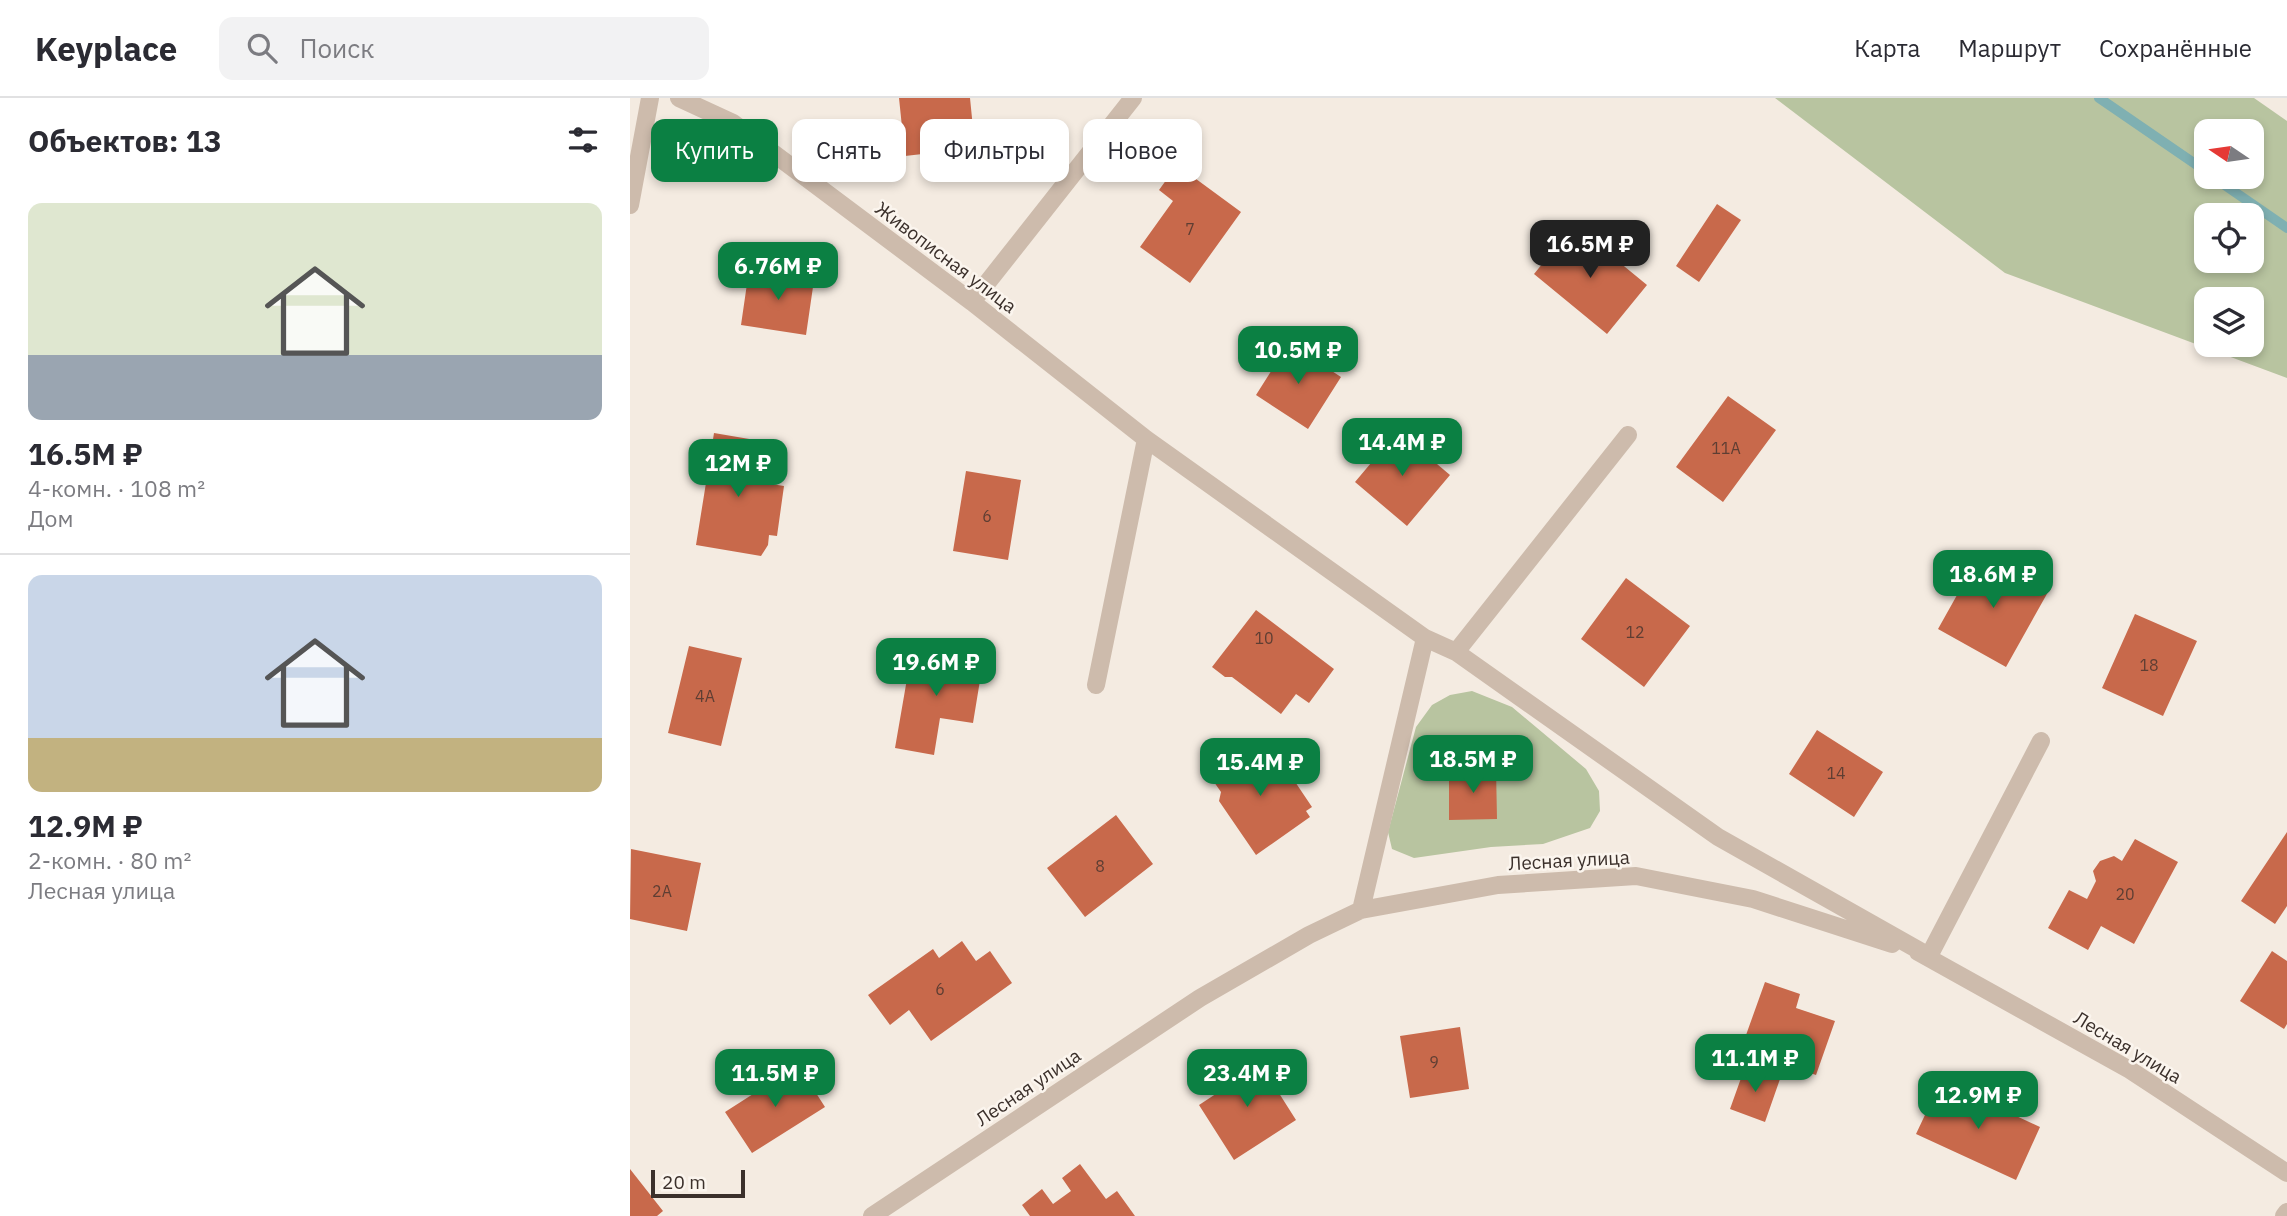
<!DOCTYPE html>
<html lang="ru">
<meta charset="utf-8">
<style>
:root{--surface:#fff;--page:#f2f2f3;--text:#2b2b33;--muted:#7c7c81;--line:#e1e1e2;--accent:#0b8043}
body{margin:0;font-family:"IBM Plex Sans",sans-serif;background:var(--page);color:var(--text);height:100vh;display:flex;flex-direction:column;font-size:26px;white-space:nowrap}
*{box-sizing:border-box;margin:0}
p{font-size:23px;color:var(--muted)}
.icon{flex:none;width:38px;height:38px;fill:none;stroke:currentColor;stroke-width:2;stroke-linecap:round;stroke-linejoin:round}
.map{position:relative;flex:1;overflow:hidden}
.panel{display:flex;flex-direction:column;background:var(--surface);width:630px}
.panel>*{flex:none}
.top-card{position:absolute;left:21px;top:21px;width:665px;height:63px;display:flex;gap:14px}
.needle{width:46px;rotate:283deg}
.controls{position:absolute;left:1564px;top:21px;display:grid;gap:14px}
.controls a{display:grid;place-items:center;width:70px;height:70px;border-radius:14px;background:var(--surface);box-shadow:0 4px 10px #0003;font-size:35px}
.scale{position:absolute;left:21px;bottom:18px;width:94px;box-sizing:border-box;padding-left:7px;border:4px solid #3b302b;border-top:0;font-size:19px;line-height:24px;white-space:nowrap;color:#3b302b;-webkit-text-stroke:5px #fbf5ee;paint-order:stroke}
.price{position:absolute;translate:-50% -60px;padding:0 16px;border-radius:14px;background:var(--accent);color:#fff;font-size:23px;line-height:46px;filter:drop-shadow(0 2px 4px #0008)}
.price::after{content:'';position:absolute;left:50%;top:42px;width:21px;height:16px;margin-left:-10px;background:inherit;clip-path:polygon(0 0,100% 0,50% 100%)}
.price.current{background:#222;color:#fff}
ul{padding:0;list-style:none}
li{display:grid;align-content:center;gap:14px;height:371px;padding:0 28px}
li+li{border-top:2px solid var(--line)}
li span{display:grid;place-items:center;height:217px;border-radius:14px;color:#555}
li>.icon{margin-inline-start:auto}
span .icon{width:126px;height:126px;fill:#fffc;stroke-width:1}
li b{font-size:30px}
h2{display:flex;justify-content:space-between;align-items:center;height:84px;padding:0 28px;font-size:30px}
.pill{padding:0 24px;border-radius:14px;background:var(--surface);box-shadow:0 4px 10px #0003;font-size:24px;line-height:63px}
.pill.current{background:var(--accent);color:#fff}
header{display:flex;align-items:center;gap:42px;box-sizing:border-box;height:98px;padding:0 35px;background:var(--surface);border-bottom:2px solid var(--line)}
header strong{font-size:33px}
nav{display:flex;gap:38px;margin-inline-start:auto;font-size:24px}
.search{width:490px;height:63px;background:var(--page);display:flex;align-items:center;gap:18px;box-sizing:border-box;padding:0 24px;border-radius:14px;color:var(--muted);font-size:26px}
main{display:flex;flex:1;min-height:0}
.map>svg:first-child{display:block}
</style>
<header>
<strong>Keyplace</strong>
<div class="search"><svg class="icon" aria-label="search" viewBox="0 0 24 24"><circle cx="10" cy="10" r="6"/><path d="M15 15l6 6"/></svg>Поиск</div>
<nav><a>Карта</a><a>Маршрут</a><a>Сохранённые</a></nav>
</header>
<main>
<section class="panel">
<h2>Объектов: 13<svg class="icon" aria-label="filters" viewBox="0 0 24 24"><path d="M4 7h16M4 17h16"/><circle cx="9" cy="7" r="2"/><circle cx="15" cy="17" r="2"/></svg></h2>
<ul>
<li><span style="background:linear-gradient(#dfe7d0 70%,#9aa5b1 0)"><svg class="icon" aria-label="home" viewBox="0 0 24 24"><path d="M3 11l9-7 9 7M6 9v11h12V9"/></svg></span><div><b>16.5M ₽</b><p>4-комн. · 108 m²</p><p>Дом</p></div></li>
<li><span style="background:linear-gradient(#c9d6e8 75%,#c2b280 0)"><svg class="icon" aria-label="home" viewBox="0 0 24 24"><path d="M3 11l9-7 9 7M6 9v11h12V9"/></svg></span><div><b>12.9M ₽</b><p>2-комн. · 80 m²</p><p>Лесная улица</p></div></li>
</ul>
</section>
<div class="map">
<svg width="1657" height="1118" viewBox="0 0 1657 1118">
<rect width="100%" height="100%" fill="#f4ebe1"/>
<path fill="#b8c4a0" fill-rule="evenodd" d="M1145,0H1624L1657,23V280L1375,175ZM1622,33V79H1577V33ZM1622,117V163H1577V117ZM1622,201V247H1577V201Z
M842,593L882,609L956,671L969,693L970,713L960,730L913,746L861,749L784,760L762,751L758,734L786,629L802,607L820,597Z"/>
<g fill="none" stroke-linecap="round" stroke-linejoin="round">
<path stroke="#7fb0b2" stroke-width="10" d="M1469,0L1577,74
M1583,79L1657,130"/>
</g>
<path fill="#c8694b" d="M269,0H340L345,50L275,58Z
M547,67L611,114L560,185L510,149L543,103L529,92Z
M1087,106L1111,122L1069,184L1046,168Z
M944,127L1017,187L977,236L904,176Z
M119,172L184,182L176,237L111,227Z
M659,245L711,279L678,331L626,297Z
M1098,298L1146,332L1093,404L1046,369Z
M768,333L820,377L777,428L725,384Z
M84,335L131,343L126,370L137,372L135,385L154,388L147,438L139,437L138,447L131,458L66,447Z
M336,373L391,382L378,462L323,453Z
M1350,456L1418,494L1376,569L1308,531Z
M996,480L1060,528L1014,589L951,541Z
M626,512L704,571L679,605L666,596L651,616L602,579H595L582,569Z
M1505,516L1567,543L1533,618L1472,590Z
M59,548L112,560L91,648L38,635Z
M282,552L353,564L343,625L310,620L304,657L265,650Z
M1187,632L1253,674L1224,719L1159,676Z
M641,648L682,709L676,713L680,719L626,757L589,703L591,694L577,674L606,653L615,666Z
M866,671L867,721L819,722V672Z
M486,717L523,766L455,819L417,770Z
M1657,734V808L1645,826L1611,803Z
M1505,741L1548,764L1504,846L1471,828L1458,852L1418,830L1439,792L1457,801L1466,783L1463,773L1470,763L1484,758L1492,763Z
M1,751L71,765L57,833L0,821Z
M332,843L346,863L360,853L382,885L301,943L279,912L260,927L238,897L303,851L309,860Z
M1642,853L1657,863V926L1654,931L1610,903Z
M1135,884L1170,896L1166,910L1205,923L1186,977L1111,951Z
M830,929L839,991L780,1000L770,938Z
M623,954L666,1022L604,1062L569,1007L607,982L600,970Z
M168,967L195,1009L122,1055L95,1014Z
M1115,969L1150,981L1135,1024L1100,1011Z
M1311,983L1410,1029L1386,1082L1286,1036Z
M450,1066L476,1101L487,1093L505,1118H400L392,1107L412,1091L423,1106L441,1093L432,1080Z
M0,1071L33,1113L27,1118H0Z"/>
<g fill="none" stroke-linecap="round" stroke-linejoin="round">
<path stroke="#cdbbac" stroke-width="18" d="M49,0L103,25L342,204L516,341L795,540L826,554L1088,739L1299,858L1411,643
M0,107L20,0
M342,204L503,0
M826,554L998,337
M466,587L516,341
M731,812L795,540
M1288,854L1500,972L1657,1075
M242,1118L570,900L679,837L731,812L868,787L1006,778L1123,801L1262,846
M1654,1118L1657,1114"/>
</g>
<g text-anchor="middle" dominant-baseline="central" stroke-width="5" stroke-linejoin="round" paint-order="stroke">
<g font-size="16" fill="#5e3e33">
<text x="560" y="131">7</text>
<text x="1096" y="350">11А</text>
<text x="357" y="418">6</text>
<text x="1005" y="534">12</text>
<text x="634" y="540">10</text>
<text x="1519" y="567">18</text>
<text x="75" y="598">4А</text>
<text x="1206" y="675">14</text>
<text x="470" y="768">8</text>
<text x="32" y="793">2А</text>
<text x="1495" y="796">20</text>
<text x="310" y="891">6</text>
<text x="804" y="964">9</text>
</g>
<g font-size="19" fill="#3b302b" stroke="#fbf5ee">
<text transform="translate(316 159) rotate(37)">Живописная улица</text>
<text transform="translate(939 762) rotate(-3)">Лесная улица</text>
<text transform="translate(1498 949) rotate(31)">Лесная улица</text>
<text transform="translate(398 989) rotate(-34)">Лесная улица</text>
</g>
</g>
</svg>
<div class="controls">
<a><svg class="needle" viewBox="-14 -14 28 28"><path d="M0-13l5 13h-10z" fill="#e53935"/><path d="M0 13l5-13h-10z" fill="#7c7c81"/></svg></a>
<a><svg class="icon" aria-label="locate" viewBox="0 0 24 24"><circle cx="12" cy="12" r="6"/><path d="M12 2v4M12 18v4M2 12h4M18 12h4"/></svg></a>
<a><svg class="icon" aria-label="layers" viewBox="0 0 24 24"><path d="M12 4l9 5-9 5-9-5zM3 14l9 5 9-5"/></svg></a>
</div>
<div class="scale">20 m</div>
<b class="price current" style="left:960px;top:182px">16.5M ₽</b>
<b class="price" style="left:148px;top:204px">6.76M ₽</b>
<b class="price" style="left:668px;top:288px">10.5M ₽</b>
<b class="price" style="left:772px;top:380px">14.4M ₽</b>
<b class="price" style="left:108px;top:401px">12M ₽</b>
<b class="price" style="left:1363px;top:512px">18.6M ₽</b>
<b class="price" style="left:306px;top:600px">19.6M ₽</b>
<b class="price" style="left:843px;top:697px">18.5M ₽</b>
<b class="price" style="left:630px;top:700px">15.4M ₽</b>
<b class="price" style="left:1125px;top:996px">11.1M ₽</b>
<b class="price" style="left:145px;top:1011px">11.5M ₽</b>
<b class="price" style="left:617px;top:1011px">23.4M ₽</b>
<b class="price" style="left:1348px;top:1033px">12.9M ₽</b>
<div class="top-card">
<a class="pill current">Купить</a>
<a class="pill">Снять</a>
<a class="pill">Фильтры</a>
<a class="pill">Новое</a>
</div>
</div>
</main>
